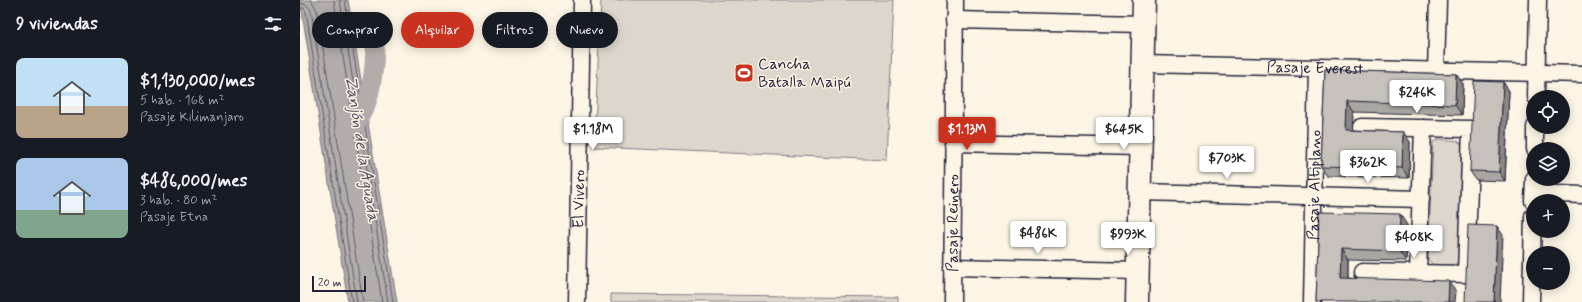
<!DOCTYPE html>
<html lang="es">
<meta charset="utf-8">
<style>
:root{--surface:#171b24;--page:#20242c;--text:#f1f3f6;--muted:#9ea1a6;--accent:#c8321e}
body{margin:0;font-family:Mynerve,sans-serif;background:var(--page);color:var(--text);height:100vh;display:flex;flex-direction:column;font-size:15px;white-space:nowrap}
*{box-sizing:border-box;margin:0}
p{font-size:13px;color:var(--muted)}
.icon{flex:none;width:22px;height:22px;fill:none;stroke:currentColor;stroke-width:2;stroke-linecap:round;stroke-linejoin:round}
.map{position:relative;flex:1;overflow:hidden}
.sheet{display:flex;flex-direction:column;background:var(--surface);width:300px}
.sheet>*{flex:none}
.banner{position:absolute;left:12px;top:12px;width:380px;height:36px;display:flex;gap:8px}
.tools{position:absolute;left:1226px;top:90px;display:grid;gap:8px}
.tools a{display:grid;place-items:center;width:44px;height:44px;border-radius:50%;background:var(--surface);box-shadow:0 2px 10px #0003;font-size:20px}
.scale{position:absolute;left:12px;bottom:10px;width:54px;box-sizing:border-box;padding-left:4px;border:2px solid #22223b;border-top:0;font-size:11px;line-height:14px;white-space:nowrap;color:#22223b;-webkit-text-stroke:3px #fcf5e5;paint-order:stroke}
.price{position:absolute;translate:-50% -34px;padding:0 9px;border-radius:4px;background:#fff;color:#222;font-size:13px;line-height:26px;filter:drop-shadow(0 1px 2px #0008)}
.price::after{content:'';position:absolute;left:50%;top:24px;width:12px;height:9px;margin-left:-6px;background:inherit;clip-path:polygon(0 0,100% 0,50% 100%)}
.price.selected{background:var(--accent);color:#fff}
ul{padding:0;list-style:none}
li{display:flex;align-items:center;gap:12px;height:100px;padding:0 16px}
li span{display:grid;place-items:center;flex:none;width:112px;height:80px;border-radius:8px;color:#555}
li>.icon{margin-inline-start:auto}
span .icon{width:48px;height:48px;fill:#fffc;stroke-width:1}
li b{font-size:17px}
h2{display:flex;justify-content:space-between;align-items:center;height:48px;padding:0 16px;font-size:17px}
.tag{padding:0 14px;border-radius:18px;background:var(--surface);box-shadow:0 2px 10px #0003;font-size:14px;line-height:36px}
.tag.selected{background:var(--accent);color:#fff}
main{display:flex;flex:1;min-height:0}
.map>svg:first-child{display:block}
</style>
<main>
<section class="sheet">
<h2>9 viviendas<svg class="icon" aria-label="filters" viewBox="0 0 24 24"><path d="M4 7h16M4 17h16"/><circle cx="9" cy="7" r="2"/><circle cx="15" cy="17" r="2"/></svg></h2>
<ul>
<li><span style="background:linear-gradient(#bfe0f5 60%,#b9a48a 0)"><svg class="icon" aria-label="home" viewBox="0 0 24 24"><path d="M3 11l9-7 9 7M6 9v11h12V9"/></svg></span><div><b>$1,130,000/mes</b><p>5 hab. · 168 m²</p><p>Pasaje Kilimanjaro</p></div></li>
<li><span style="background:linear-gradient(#a9c7e8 65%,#7fa58c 0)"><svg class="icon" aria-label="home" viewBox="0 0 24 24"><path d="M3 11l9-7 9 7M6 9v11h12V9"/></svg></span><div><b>$486,000/mes</b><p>3 hab. · 80 m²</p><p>Pasaje Etna</p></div></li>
</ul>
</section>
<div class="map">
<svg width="1282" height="302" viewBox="0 0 1282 302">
<rect width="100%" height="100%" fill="#fcf5e5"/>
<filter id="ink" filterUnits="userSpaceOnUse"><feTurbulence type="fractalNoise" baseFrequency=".025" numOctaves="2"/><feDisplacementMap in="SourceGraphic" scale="8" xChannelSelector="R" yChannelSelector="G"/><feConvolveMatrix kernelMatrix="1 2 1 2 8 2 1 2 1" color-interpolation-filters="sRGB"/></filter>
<g filter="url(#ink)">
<path fill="#dcd6cc" stroke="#7f7c84" d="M301,0H594L587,160L294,147Z
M1139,139L1158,141L1163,146L1160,260L1153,266L1133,265L1128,259L1133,142Z
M311,294L598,297V302H311Z"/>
<path fill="#b2adab" stroke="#78757e" d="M0,0H48L97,302H48Z"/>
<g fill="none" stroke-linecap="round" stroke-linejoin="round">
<path stroke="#5c5a68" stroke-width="1" d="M11,0L17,10L63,302
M34,0L82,302
M40,0L88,302
M45,0L93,302
M0,3L7,5L11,10L57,302
M0,8H4L6,12L52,302"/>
<path stroke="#b2adab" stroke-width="19" d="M54,127C58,119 64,111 67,102C75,77 75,49 76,23"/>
<g stroke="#22223b" stroke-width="19">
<g id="street">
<path d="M654,20L844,24"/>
<path id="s1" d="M843,64L1282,74"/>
<path d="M1136,71L1138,0"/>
<path d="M1236,97L1238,0"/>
<path d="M653,143L841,147"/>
<path d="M1235,149V127"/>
<path d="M840,192L1121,199"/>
<path d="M1234,193L1282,195"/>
<path d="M1233,201L1234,179"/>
<path d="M652,267L838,271"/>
<path d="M1062,272L1166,274L1171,129L1062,127"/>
<path d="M1118,273L1123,128"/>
<path id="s2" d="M277,302L282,0"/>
<path id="s3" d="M652,302L655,0"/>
<path id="s4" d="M1012,302L1017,68"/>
<path d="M1231,302L1233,216"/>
</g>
</g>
<g stroke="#22223b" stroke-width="25">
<path id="secondary" d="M837,302L844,0"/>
</g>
<use href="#street" stroke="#fcf5e5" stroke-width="16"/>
<use href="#secondary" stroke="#fcf5e5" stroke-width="22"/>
</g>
<path fill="#aaa6a1" stroke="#22223b" d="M1025,70L1156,74L1163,84L1162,115L1054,112L1053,130L1103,132L1110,142L1109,178L1028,176L1021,166Z
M1203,82L1209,91L1205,181L1176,180L1170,171Z
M1019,212L1107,225L1106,261L1048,260V278L1156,291L1016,302Z"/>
<path fill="#8b8783" stroke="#22223b" d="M1156,74L1163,84L1162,115L1155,105Z
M1203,82L1209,91L1205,181L1199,172Z
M1047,101L1054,112L1053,140L1046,130Z
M1103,132L1110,142L1109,178L1102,168Z
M1100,214L1107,225L1106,261L1099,251Z
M1197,226L1203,235L1200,302H1194Z
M1041,249L1048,260V288L1040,278Z
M1149,281L1156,291L1155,302H1148Z"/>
<path fill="#c6c1bb" stroke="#22223b" d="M1025,70L1156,74L1155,105L1047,101L1046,130L1103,132L1102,168L1021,166Z
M1174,81L1203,82L1199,172L1170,171Z
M1019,212L1100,214L1099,251L1041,249L1040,278L1149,281L1148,302H1016Z
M1168,225L1197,226L1194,302H1165Z"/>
</g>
<defs>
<g id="stadium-square" transform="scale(1)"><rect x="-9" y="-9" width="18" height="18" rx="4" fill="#c8321e" stroke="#fcf5e5"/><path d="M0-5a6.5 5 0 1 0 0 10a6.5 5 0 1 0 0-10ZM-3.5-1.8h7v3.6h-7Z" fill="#fff"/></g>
</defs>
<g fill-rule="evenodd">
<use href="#stadium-square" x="444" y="73"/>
</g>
<g text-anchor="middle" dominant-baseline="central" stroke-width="3" stroke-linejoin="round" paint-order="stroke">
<g font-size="16" fill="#22223b" stroke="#fcf5e5" text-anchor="start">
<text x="458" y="64">Cancha<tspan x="458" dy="18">Batalla Maipú</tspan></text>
</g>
<g font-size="16" fill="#22223b" stroke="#fcf5e5">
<text stroke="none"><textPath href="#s1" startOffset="172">Pasaje Everest</textPath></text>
<text stroke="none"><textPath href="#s4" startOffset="117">Pasaje Altiplano</textPath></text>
<text stroke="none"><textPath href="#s2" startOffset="103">El Vivero</textPath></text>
<text stroke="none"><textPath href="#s3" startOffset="79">Pasaje Reinero</textPath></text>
</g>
<g font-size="17" font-style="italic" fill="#545362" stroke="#fcf5e5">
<text transform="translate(62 149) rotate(81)">Zanjón de la Aguada</text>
</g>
</g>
</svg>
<div class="tools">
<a><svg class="icon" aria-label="locate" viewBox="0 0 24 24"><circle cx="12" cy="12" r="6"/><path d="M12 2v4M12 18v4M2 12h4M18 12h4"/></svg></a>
<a><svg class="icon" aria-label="layers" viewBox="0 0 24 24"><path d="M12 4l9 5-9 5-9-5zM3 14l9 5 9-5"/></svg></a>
<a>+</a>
<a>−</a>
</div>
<div class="scale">20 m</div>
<b class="price" style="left:1117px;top:114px">$246K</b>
<b class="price" style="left:293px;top:151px">$1.18M</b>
<b class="price selected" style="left:667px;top:151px">$1.13M</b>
<b class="price" style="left:824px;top:151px">$645K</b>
<b class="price" style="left:927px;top:180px">$703K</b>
<b class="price" style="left:1068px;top:184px">$362K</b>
<b class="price" style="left:738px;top:255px">$486K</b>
<b class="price" style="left:828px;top:256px">$993K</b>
<b class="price" style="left:1114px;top:259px">$408K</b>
<div class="banner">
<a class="tag">Comprar</a>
<a class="tag selected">Alquilar</a>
<a class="tag">Filtros</a>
<a class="tag">Nuevo</a>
</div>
</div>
</main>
